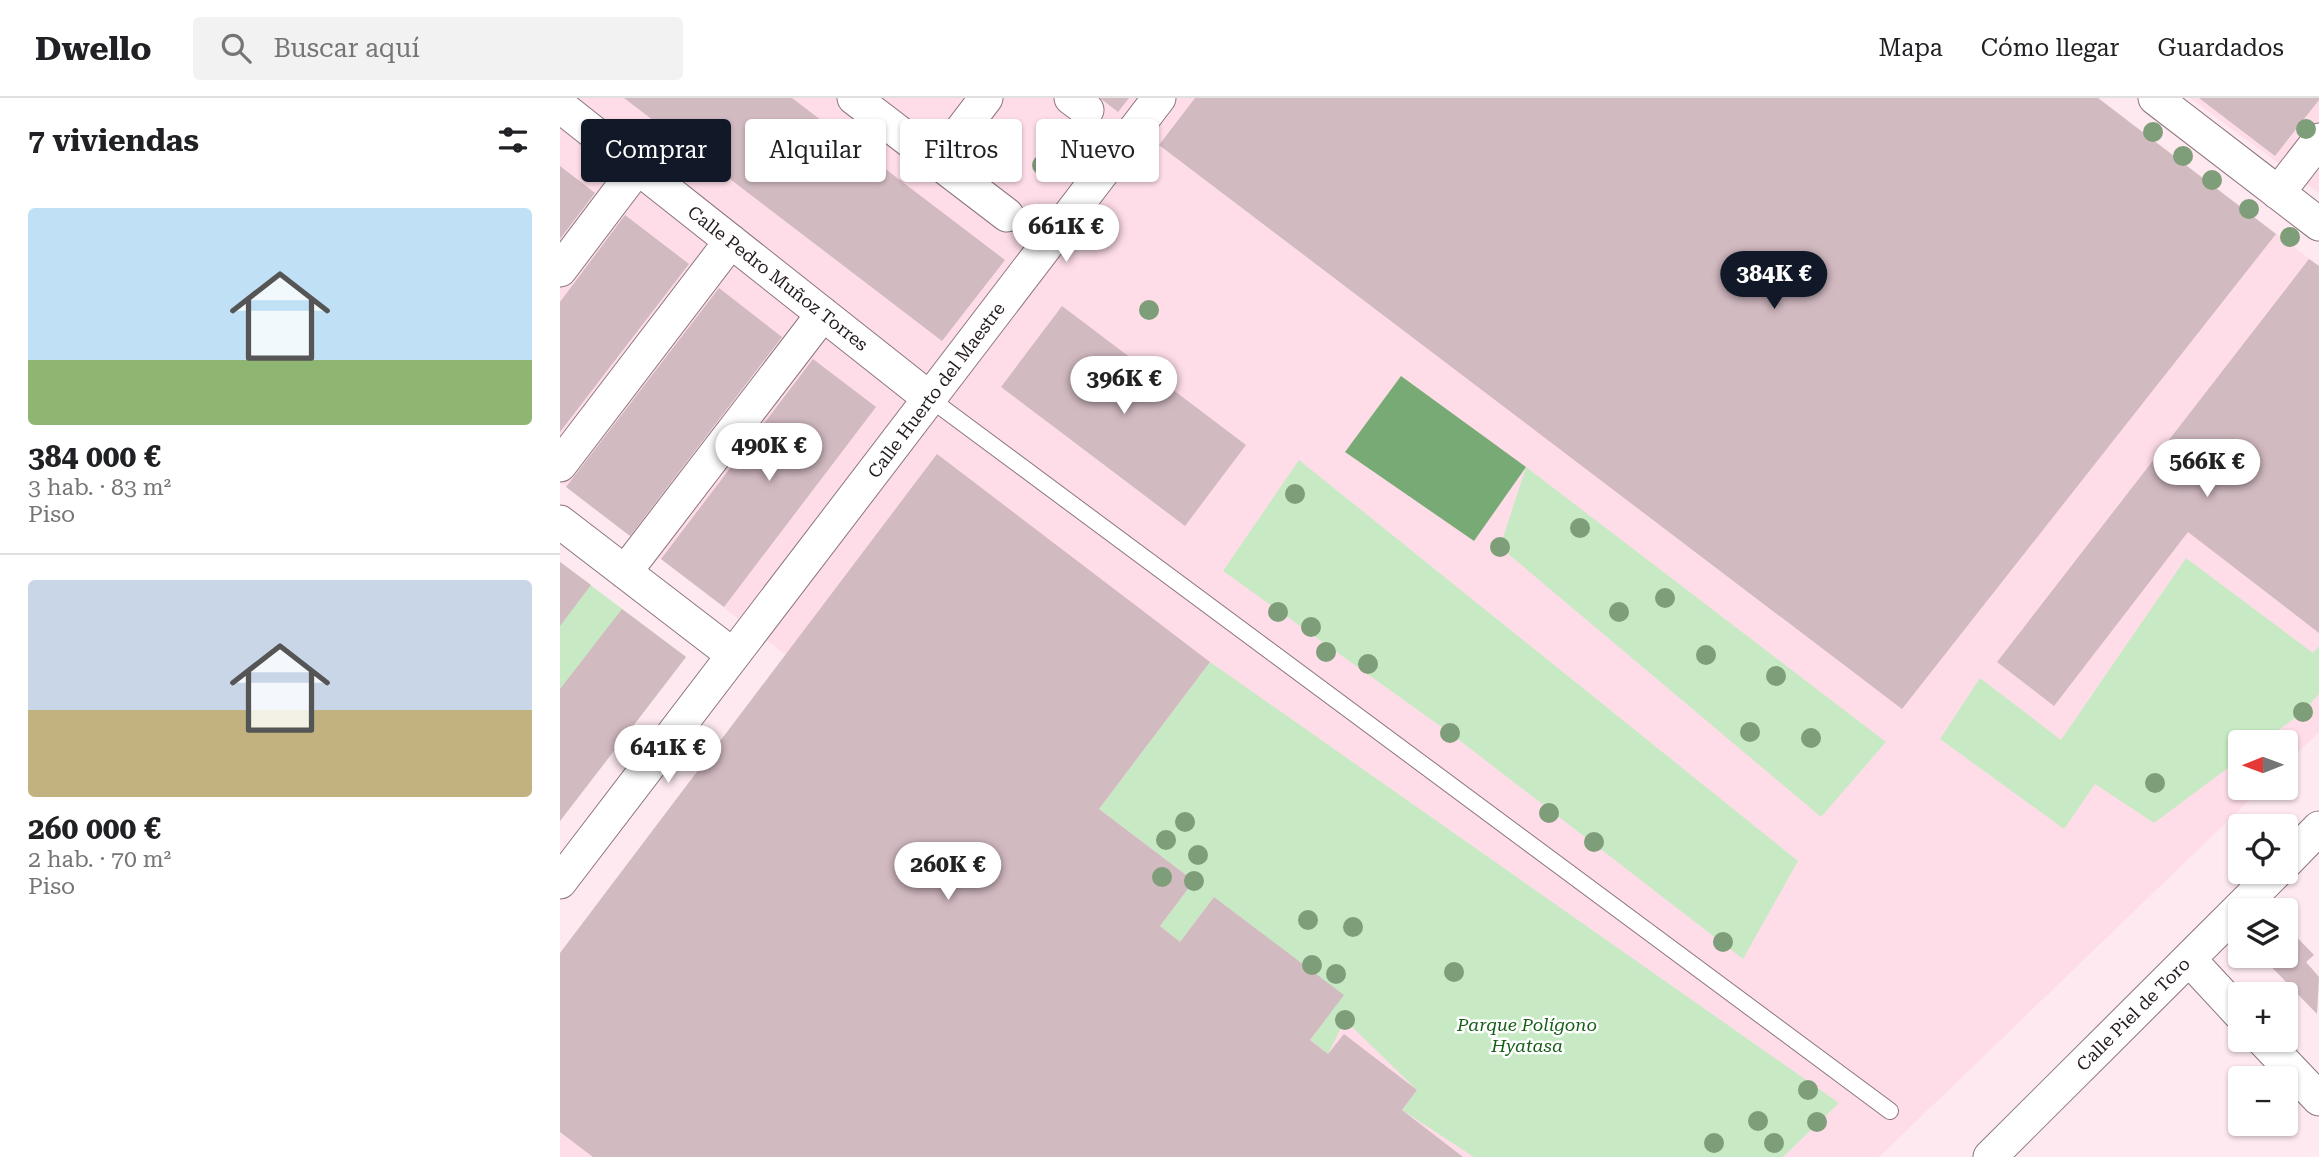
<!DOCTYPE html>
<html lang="es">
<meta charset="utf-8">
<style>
:root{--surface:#fff;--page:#f2f2f2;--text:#202124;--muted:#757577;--line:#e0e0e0;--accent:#111827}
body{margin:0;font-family:"Roboto Serif",serif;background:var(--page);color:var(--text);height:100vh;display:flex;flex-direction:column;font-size:26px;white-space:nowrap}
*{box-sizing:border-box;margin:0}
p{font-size:23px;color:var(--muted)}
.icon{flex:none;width:38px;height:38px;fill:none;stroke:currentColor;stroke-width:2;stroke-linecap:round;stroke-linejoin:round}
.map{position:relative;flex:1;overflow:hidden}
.panel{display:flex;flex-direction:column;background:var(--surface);width:560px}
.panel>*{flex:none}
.banner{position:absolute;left:21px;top:21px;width:665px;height:63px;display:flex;gap:14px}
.needle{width:46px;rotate:269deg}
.buttons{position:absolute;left:1668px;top:632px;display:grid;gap:14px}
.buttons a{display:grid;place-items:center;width:70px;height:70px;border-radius:7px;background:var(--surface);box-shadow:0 2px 5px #0004;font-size:35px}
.price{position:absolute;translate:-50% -60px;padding:0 16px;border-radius:24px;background:#fff;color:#222;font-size:23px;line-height:46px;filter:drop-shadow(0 2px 4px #0008)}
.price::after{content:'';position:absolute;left:50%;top:42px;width:21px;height:16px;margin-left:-10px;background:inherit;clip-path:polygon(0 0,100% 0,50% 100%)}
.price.current{background:var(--accent);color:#fff}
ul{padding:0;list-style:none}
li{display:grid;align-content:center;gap:14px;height:371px;padding:0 28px}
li+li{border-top:2px solid var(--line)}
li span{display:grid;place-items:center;height:217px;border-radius:7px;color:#555}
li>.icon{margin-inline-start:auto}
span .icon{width:126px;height:126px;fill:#fffc;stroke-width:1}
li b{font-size:30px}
h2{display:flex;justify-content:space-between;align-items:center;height:84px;padding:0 28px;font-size:30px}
.chip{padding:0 24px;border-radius:7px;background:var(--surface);box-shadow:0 2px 5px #0004;font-size:24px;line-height:63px}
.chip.current{background:var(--accent);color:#fff}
header{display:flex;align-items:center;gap:42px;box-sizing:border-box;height:98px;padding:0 35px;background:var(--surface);border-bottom:2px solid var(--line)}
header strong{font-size:33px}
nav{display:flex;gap:38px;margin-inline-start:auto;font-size:24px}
.search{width:490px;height:63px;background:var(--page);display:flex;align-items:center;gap:18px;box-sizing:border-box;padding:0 24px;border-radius:7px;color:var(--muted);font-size:26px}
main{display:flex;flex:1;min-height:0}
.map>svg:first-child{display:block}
</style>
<header>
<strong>Dwello</strong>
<div class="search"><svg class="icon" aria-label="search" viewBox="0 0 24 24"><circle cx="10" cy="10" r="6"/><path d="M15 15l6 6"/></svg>Buscar aquí</div>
<nav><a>Mapa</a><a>Cómo llegar</a><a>Guardados</a></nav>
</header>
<main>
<section class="panel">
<h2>7 viviendas<svg class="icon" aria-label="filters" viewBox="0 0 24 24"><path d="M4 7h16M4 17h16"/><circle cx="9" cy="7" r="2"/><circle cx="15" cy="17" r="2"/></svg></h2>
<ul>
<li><span style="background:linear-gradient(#bfe0f5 70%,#8fb573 0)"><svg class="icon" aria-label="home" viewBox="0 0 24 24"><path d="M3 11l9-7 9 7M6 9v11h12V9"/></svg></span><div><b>384 000 €</b><p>3 hab. · 83 m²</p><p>Piso</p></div></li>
<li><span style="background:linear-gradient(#c9d6e8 60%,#c2b280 0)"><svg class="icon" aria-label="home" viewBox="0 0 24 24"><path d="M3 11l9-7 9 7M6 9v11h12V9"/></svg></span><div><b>260 000 €</b><p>2 hab. · 70 m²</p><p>Piso</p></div></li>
</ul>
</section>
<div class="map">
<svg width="1759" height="1059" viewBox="0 0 1759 1059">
<rect width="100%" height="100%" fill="#fde9ef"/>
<path fill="#fedde8" d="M0,0H1538L1759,168V634L1726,666V644H1680V690H1702L1319,1059H0V856L409,320L226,557L0,384Z
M1630,0H1759V95Z"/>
<path fill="#c7eac4" d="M739,362L1238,763L1183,861L890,635L663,473Z
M966,369L1326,644L1261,719L940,449Z
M1626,460L1753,555L1759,548V596L1743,614L1702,644H1680V661L1594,725L1535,686L1504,731L1380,641L1420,580L1501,642Z
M0,464L126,559L0,723Z
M650,564L1279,1005L1223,1059H914L842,1012L857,992L785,922L768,956L750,942L783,897L654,799L620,844L600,828L634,783L539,711Z"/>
<path fill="#78aa75" d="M841,278L966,369L914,443L785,354Z"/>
<path fill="#d2bac1" d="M64,0H232L445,162L382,243Z
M540,0H569L558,14Z
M635,0H1538L1716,136L1342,611L599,47Z
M1639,0H1759V2L1715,58Z
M0,68L35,95L0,141Z
M65,117L129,166L0,334V204Z
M1749,161L1759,168V535L1628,434L1494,608L1437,564Z
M159,190L222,239L70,438L6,389Z
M502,208L686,347L625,428L441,289Z
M253,261L316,309L164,509L101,461Z
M377,356L650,564L539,711L634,783L600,828L620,844L654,799L784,897L750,942L768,956L784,936L857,992L842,1012L903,1059H33L0,1034V855Z
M0,464L31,487L0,528Z
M62,511L126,559L0,723V591Z
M1726,828L1754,857L1746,864L1759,879L1757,916L1701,858H1726Z"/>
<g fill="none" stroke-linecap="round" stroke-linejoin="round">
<g stroke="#8c767e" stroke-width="18">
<path id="service" d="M369,300L1330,1013"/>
</g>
<g stroke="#8c767e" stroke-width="35">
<path id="minor" d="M294,0L447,117
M511,0L527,12
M1595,0L1759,126
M0,8L369,300
M377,64L426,0
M1718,95L1759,42
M0,172L78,69
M0,367L171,143
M0,424L173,557
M65,474L263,216
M1726,764L1759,730
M0,784L599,0
M1629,861L1680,916
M1703,942L1759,1001
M1430,1059L1716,774"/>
</g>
<use href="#service" stroke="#fff" stroke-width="16"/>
<use href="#minor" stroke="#fff" stroke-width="33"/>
</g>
<g fill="#7e9d79">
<circle cx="1746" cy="31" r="10"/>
<circle cx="1593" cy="34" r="10"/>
<circle cx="1623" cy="58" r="10"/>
<circle cx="482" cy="67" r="10"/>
<circle cx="1652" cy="82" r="10"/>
<circle cx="1689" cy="111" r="10"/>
<circle cx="1730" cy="139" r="10"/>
<circle cx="589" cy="212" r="10"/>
<circle cx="735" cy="396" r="10"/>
<circle cx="1020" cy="430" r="10"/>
<circle cx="940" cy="449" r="10"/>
<circle cx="1105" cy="500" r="10"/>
<circle cx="718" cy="514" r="10"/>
<circle cx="1059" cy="514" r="10"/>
<circle cx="751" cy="529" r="10"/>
<circle cx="766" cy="554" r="10"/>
<circle cx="1146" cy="557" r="10"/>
<circle cx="808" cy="566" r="10"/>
<circle cx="1216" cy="578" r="10"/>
<circle cx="1743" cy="614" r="10"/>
<circle cx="1190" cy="634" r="10"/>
<circle cx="890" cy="635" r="10"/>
<circle cx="1251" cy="640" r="10"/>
<circle cx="1595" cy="685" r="10"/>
<circle cx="989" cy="715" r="10"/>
<circle cx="625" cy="724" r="10"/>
<circle cx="606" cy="742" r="10"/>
<circle cx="1034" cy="744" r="10"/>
<circle cx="638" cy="757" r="10"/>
<circle cx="602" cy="779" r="10"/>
<circle cx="634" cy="783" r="10"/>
<circle cx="748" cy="822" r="10"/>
<circle cx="793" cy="829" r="10"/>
<circle cx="1163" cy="844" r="10"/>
<circle cx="752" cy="867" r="10"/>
<circle cx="894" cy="874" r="10"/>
<circle cx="776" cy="876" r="10"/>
<circle cx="785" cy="922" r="10"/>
<circle cx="1248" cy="992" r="10"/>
<circle cx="1198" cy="1023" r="10"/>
<circle cx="1257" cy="1024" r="10"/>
<circle cx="1154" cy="1045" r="10"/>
<circle cx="1214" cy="1045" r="10"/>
</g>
<g text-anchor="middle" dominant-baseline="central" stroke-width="5" stroke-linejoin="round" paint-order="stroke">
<g font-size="18" fill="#231a1d" stroke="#fff">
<text transform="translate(218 180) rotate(38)">Calle Pedro Muñoz Torres</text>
<text transform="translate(376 292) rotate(-53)">Calle Huerto del Maestre</text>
<text transform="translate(1573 916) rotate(-45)">Calle Piel de Toro</text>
</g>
<g font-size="18" font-style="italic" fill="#175e18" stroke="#fff">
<text x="967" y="926">Parque Polígono<tspan x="967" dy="21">Hyatasa</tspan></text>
</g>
</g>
</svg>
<div class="buttons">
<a><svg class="needle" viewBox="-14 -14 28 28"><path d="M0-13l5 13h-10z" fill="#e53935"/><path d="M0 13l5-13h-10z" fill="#757577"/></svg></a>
<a><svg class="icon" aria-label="locate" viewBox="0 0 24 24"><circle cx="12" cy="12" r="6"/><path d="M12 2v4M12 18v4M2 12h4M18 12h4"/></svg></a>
<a><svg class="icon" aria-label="layers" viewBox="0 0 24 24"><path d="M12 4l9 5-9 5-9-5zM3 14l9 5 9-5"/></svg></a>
<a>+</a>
<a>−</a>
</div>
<b class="price" style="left:506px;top:166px">661K €</b>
<b class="price current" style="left:1214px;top:213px">384K €</b>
<b class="price" style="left:564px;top:318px">396K €</b>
<b class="price" style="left:209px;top:385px">490K €</b>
<b class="price" style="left:1647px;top:401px">566K €</b>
<b class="price" style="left:108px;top:687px">641K €</b>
<b class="price" style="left:388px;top:804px">260K €</b>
<div class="banner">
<a class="chip current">Comprar</a>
<a class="chip">Alquilar</a>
<a class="chip">Filtros</a>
<a class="chip">Nuevo</a>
</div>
</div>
</main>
